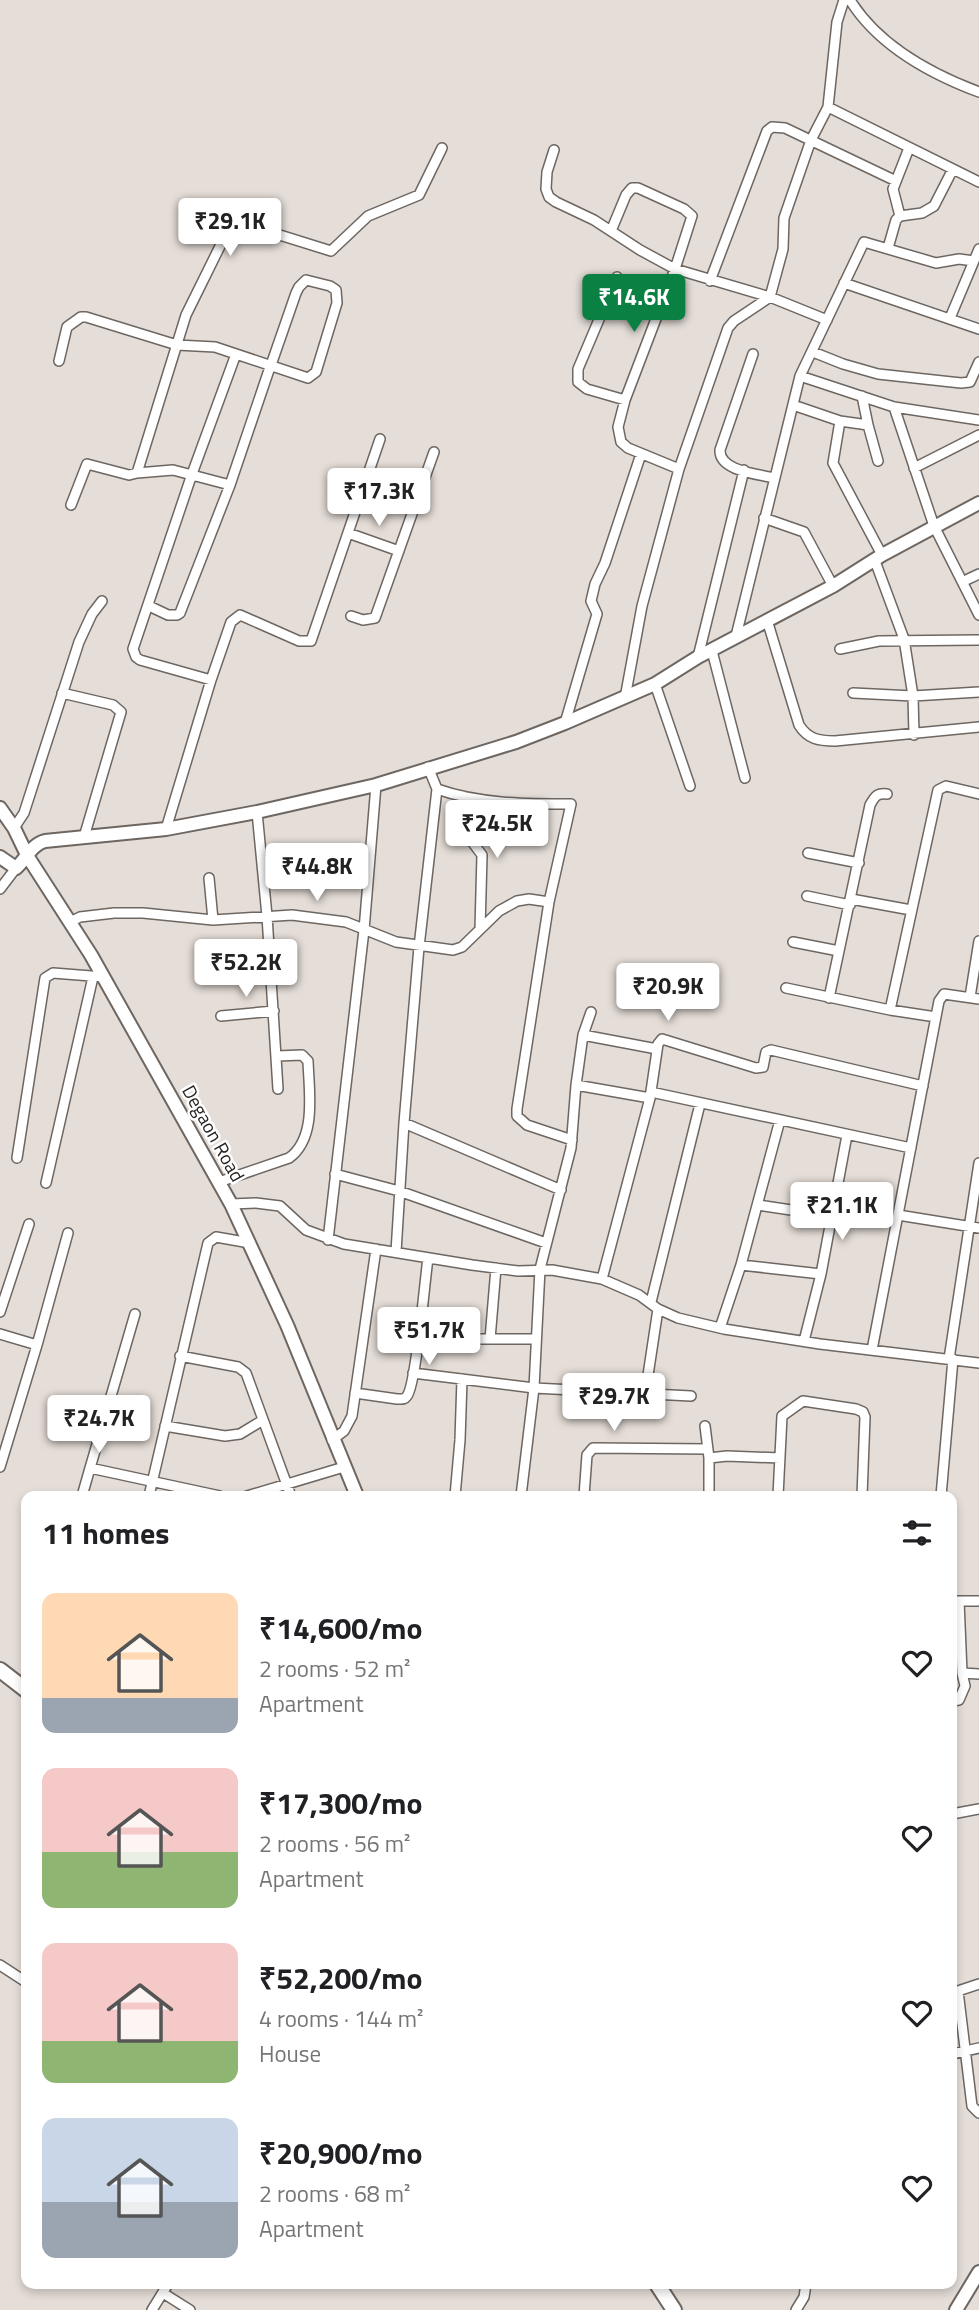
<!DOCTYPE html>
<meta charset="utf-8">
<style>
:root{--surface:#fff;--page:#f6f6f6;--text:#202124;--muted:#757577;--accent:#0b8043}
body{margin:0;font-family:"Titillium Web",sans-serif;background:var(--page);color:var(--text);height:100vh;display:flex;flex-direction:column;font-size:26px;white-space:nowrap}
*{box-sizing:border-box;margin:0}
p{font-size:23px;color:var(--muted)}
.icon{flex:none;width:38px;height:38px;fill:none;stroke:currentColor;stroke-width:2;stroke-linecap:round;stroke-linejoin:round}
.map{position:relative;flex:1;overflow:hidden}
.side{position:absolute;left:21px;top:1491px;width:936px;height:798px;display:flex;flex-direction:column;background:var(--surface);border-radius:14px;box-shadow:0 4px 10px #0003}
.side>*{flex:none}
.price{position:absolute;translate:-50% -60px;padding:0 16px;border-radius:7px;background:#fff;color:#222;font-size:23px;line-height:46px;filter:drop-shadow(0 2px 4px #0008)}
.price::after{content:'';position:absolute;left:50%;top:42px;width:21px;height:16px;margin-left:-10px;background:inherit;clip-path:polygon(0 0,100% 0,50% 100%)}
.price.on{background:var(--accent);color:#fff}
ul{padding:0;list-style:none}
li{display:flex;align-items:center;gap:21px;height:175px;padding:0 21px}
li span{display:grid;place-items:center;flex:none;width:196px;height:140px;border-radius:14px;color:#555}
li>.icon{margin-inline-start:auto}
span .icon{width:84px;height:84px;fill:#fffc;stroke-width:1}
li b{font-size:30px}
h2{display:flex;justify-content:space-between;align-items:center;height:84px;padding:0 21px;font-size:30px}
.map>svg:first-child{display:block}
</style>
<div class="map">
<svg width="979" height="2310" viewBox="0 0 979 2310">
<rect width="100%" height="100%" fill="#e5ddd7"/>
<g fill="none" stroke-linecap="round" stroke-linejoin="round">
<g stroke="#6d6661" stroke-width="12">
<path id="minor" d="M844,0L837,22L828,107L979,182
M850,0C878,45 931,74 979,92
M554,150L547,172L546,189L549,197L556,202L594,220L640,250L675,269L770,297L827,320
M900,216L893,189L909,148
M611,231L626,195L632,188H638L684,209L692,216L675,269L625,400L618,427L621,442L628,448L679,469
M888,248L896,220L900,216L922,213L934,206L953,169
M617,277L578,369V382L587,389L625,400
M710,281L767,131L772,127L785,128L896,181
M844,283L979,329
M950,318L979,249
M813,352L843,364L878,374L961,383L970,382L979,362
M753,354L720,450C719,471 758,474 774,478
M59,361L67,327L81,317H86L177,345L215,347L308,378L316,372L337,303L336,290L330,286L306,280L299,287L296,293L271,365L269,370L230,485L180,613L177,615H168L149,606
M800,376L894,407L979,420
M793,405L840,421L833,463L882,555
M894,407L934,526L979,615
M840,421L868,425L862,396
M868,425L878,461
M914,468L979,435
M230,485L173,470L137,473L186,315L228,230L231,224L238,222L331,251L368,216L419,195L442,148
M71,505L87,464L129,475L137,473
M764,518L804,532L833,586
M348,533L399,551
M875,561L904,639L913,696L914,735
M964,581L979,574
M351,616L363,620L375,618L434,452
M767,620L799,725C808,739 818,741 835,741L979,727
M736,636L800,376L864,242L936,263L959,259L974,261
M840,649L879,641L979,640
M712,651L745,778
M698,657L744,470
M211,680L140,660L136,657L133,649L192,474L236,354
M655,684L690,786
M62,693L113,705L121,712L84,837
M853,693L913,696L979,692
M625,698L642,606L679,469L728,328L734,321L770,297L783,249L784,218L811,140L828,107
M565,723L597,614L591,601L595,584L605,563L641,454
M428,767L437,789L419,947L404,1123L561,1190
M437,789C479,804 527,804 571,804L549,902L517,1109V1116L527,1125L572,1140
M463,796L467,835L482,855L480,929
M257,812L267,916L278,1089
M14,828L24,813L79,642L92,614L102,601
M166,829L211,680L231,622L240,615L299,641H311L380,439
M808,853L859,863
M209,878L213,920
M0,889L16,868
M807,896L850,905
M851,899L911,910
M70,922L80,917L114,913H143L213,920L292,915L346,922L396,942L453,950L462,947L499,911L517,901L529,899L549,902
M793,942L839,951
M786,988L890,1010L936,1017
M970,997L979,941
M829,998L870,805C875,796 877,793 887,794
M890,1010L938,790L946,786L979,794
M221,1016L274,1011
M583,1035L657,1049
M576,1085L650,1098
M651,1092L911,1148
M17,1158L45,978L53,973L104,977
M335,1174L399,1191L546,1243
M219,1182L289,1158C317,1138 309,1092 308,1061L302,1055L277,1056
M46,1183L93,977
M231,1204L256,1203L280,1206L306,1230L344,1244L472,1265L518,1271L552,1270L602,1279L639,1295L658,1309L678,1318L724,1329L820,1344L979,1363
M758,1205L831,1216
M898,1215L979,1228
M328,1240L364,930L376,785
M396,1252L404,1123
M741,1265L821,1274
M602,1279L650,1098L658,1044L662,1039L756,1068L763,1067L766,1052L771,1050L923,1086
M651,1302L700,1104
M0,1312L29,1224
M720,1328L741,1265L780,1120
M0,1334L37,1345L68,1233
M417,1339H536
M490,1339L496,1268
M804,1341L821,1274L847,1135
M872,1350L939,1001L944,994L979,999
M180,1356L238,1367L246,1373L291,1496
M949,1359L979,1163
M413,1373L534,1388L691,1396
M355,1393L397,1399C402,1399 404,1400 407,1396C416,1385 425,1279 428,1258
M645,1395L658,1309
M165,1426L225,1436L240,1434L263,1420
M705,1426L709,1458V1496
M332,1440L344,1431L352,1416L376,1249
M709,1458L727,1456L780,1458
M0,1467L37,1345
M90,1468L135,1314
M82,1496L90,1468L220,1496
M149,1496L208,1243L216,1237L250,1243
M247,1496L344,1467
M455,1496L460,1440L462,1379
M521,1496L534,1388L540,1269L571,1148L576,1085L583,1035L591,1012
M584,1496L587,1455L593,1448L708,1449
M778,1496L782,1416L803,1401L856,1409L863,1412L865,1417L862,1496
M941,1496L953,1359
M952,1601H979
M962,1673L979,1674
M952,1701L959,1700L965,1686L962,1673L959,1601
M952,1814L979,1809
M0,1965L26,1982
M958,1991L972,2106L979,2113
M952,1993L979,1984
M952,2054L979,2048
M163,2293L190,2310
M152,2310L168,2284
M796,2310L804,2297L806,2284"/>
</g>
<g stroke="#6d6661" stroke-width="16">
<path id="tertiary" d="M0,808L14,828L28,857L91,955L231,1204L287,1325L357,1496
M0,857L16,868C26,859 32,844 45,841L166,829L257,812L376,785L516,742L565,723L655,684L698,657L833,586L882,555L979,503"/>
</g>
<g stroke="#6d6661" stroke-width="16">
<path id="secondary" d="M956,2310L979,2272"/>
</g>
<g stroke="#6d6661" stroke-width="18">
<path id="primary" d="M0,1670L26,1690
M657,2284L674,2310"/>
</g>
<use href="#minor" stroke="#fff" stroke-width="9"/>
<use href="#tertiary" stroke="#fff" stroke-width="12"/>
<use href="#secondary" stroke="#fff" stroke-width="12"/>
<use href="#primary" stroke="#fff" stroke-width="14"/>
</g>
<g text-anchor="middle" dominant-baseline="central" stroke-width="5" stroke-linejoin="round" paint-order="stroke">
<g font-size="19" fill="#272422" stroke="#fff">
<text transform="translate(214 1133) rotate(61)">Degaon Road</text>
</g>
</g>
</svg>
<b class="price" style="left:230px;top:258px">₹29.1K</b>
<b class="price on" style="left:634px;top:334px">₹14.6K</b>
<b class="price" style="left:379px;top:528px">₹17.3K</b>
<b class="price" style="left:497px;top:860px">₹24.5K</b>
<b class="price" style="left:317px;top:903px">₹44.8K</b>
<b class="price" style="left:246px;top:999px">₹52.2K</b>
<b class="price" style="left:668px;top:1023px">₹20.9K</b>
<b class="price" style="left:842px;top:1242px">₹21.1K</b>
<b class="price" style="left:429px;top:1367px">₹51.7K</b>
<b class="price" style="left:614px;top:1433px">₹29.7K</b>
<b class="price" style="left:99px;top:1455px">₹24.7K</b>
<section class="side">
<h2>11 homes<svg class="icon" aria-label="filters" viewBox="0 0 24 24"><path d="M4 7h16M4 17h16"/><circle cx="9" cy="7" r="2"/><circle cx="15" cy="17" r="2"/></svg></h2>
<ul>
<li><span style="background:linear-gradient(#ffd9b3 75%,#9aa5b1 0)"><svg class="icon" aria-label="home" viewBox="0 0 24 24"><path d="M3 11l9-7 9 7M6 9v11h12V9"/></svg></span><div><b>₹14,600/mo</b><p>2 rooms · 52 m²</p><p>Apartment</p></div><svg class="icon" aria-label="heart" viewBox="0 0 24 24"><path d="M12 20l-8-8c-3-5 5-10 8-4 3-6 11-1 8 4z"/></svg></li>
<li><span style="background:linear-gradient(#f6c9c9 60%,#8fb573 0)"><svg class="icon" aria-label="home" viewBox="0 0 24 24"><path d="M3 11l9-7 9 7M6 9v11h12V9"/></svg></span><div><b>₹17,300/mo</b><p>2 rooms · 56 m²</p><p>Apartment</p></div><svg class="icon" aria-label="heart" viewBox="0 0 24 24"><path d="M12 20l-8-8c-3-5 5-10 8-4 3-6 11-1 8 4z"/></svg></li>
<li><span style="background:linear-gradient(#f6c9c9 70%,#8fb573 0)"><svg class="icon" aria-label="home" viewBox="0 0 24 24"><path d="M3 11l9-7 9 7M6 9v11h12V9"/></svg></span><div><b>₹52,200/mo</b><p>4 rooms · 144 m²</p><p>House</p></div><svg class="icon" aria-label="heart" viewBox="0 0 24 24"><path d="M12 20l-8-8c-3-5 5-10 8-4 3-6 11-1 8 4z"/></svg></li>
<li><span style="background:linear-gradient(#c9d6e8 60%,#9aa5b1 0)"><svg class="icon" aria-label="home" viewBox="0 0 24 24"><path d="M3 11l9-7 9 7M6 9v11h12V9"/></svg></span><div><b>₹20,900/mo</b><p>2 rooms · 68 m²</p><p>Apartment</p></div><svg class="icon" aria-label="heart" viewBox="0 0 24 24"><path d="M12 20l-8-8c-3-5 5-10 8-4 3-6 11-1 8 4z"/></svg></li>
</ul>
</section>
</div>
